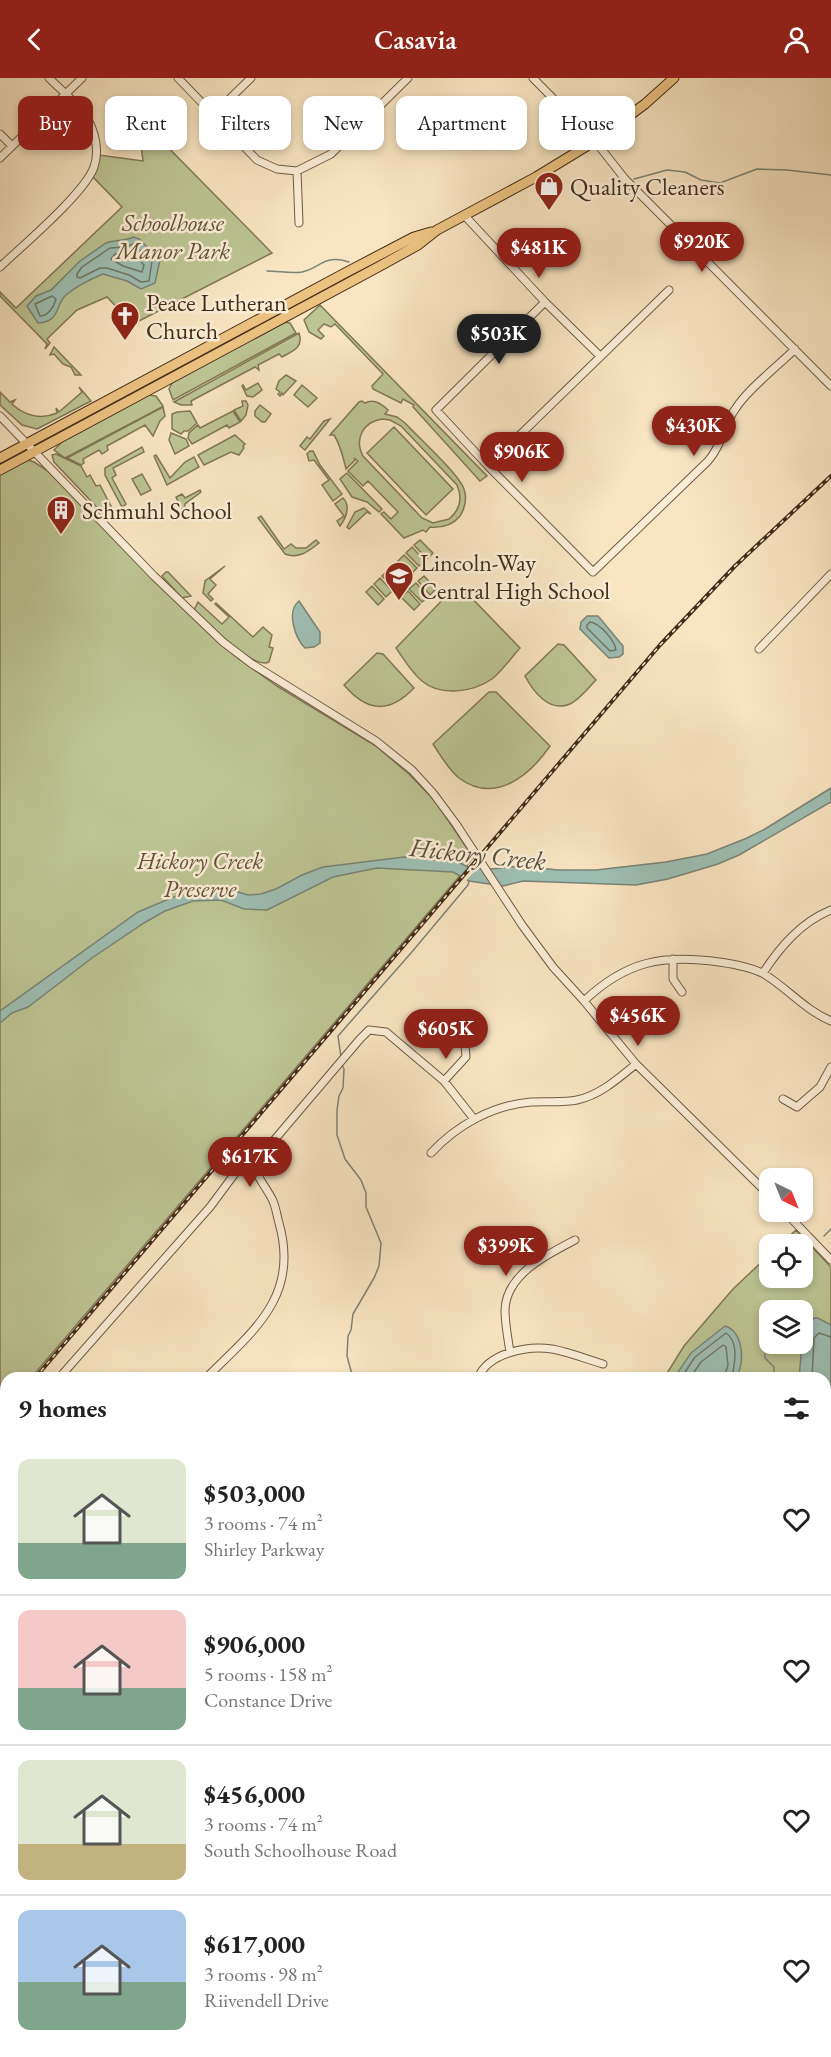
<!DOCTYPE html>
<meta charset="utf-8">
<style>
:root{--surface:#fff;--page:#f2f2f2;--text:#222;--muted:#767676;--line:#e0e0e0;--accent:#8f2418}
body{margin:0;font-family:"EB Garamond",serif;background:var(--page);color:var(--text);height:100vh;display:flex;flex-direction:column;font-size:22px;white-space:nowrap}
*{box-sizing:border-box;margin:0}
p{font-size:20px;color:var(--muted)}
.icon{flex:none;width:33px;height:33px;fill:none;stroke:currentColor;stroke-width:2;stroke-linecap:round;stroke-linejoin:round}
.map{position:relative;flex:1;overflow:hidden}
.side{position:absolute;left:0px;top:1294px;width:831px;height:686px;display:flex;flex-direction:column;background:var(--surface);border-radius:18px 18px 0 0;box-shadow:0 3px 9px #0003}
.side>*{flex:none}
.banner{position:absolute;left:18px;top:18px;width:795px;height:54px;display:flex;gap:12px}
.needle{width:39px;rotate:137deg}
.tools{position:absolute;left:759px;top:1090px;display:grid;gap:12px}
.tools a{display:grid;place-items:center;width:54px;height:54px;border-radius:12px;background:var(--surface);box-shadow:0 3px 9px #0003;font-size:30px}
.price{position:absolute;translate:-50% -51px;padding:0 14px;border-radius:21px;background:var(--accent);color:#fff;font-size:20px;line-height:39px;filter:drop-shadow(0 2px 3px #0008)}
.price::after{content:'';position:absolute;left:50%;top:36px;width:18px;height:14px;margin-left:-9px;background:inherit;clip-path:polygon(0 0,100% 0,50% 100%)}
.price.active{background:#222;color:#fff}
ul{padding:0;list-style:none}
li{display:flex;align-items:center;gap:18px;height:150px;padding:0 18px}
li+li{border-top:2px solid var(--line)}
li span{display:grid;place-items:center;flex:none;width:168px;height:120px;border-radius:12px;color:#555}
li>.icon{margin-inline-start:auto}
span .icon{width:72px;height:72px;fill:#fffc;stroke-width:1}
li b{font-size:26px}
h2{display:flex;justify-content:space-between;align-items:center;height:72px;padding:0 18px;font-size:26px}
.tag{padding:0 21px;border-radius:12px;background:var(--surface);box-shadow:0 3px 9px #0003;font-size:21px;line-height:54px}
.tag.active{background:var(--accent);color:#fff}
header{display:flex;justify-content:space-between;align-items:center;height:78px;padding:0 18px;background:var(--accent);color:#fff;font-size:27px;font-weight:600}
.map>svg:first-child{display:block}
</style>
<header><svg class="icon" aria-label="back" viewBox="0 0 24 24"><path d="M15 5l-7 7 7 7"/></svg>Casavia<svg class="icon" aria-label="person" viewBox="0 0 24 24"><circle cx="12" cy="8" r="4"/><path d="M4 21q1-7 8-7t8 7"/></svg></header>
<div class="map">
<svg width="831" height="1979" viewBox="0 0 831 1979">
<rect width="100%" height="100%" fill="#f9e5c2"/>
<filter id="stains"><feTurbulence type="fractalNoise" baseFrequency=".00333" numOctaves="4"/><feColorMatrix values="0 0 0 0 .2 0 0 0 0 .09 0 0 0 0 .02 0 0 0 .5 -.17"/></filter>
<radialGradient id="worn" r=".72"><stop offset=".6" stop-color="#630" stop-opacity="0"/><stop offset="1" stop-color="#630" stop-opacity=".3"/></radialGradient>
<path fill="#bdc594" stroke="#807856" stroke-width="1.5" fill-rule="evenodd" d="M148,49L272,175L133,246L107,219L77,232L47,261L50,265L45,271L47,266L0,218V214L16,230L122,129L93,99L99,77L143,83L140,57Z
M320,227L487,398L480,403L413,329L414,327L403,321L401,325L373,311L372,308L383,296L335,246L331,249L324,246L318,252L324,258L321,261L309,254L304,242Z
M283,244L290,245L296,255L173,322L169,311L173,303Z
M299,255C304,269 293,273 282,279L279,276L258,287L259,292L255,289L191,323L192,327H181L174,324Z
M54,269L81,297H75L71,289L63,286L54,276L50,277Z
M286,297L296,303L283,317L282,315L280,318L278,316L280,314L276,311L279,303Z
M258,305L262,312L253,319L247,318L242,308L243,307L246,312Z
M302,307L317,320L308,329L294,317Z
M79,309L91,323L37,351L22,347L0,327V314L10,324L15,322L12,326C25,338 41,342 57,335L56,330L59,334L82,314Z
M148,317L156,318L163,328L162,329L65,380L54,372L63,363Z
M242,323H246L248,327L246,337L241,343L234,332L243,328Z
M362,323L365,325C374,320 382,326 388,332L385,336L397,339L405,345C418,359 459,396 464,411C467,420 465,430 460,438C452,448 442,450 430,449L426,454L423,452L404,460L381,436L384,434L391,441L398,434L368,403L363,408L348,393L358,383L354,380L355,382L346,391C343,379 341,368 334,357H330L359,324ZM382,341L390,342L401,348L457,407C463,421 460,432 449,441L433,445L422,440L363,378C354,361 363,344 382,341Z
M260,327L271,336L265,344H262L255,338V333Z
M163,329L165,338L160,343L153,358L145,347L107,368L108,372L102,376L99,372L83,381L84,385L81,387L67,380Z
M190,333L197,345L188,353H184L181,356L172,351V336L177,334Z
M233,333L240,344L229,350L227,347L192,366L188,360L189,355L198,347L200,350Z
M330,341L305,372L300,368L307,359L310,361L324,343Z
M394,349L453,411L426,437L367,375Z
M171,355L186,361L189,368L175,376L169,362Z
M235,357L245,366L243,368L244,370L239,377L231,374L204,387L198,377Z
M142,369L144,374L113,390L116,397L112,400L126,426L122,429L105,397V390Z
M310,373H313L320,387L342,416L333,423L322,407L329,402L314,382L309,383L307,376Z
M56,376L81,388L87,399L90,397L96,408L100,407L113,432L112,439L107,440L54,384L52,377Z
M156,377L170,400L185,384L194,379L199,389L167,407L154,378Z
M28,382L34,384L48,393L169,516L235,578L277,608L376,668L409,696L435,723L473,779L458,800L31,1300H6V1330L0,1337V395Z
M347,395L382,431L379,434L367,424L352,419L340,401Z
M142,396L151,412L141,417L132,401Z
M200,412L201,414L185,426L184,436L176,419L182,416L185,420Z
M343,420C351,428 346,440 340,448L337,443L344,438L335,426Z
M364,430L371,436L367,434L349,451L347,449L355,434Z
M261,438L284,471L291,466L296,470H306L316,462L319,465C308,474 298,481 285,476L258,440Z
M420,462L433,475L427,481L414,467Z
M412,469L425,483L419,488L406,475Z
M404,477L417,490L411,496L398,483Z
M396,485L409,498L402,504L390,490Z
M225,488L210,501L216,507L208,516L213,521L211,523L203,515L205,503Z
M388,492L400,506L394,511L382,498Z
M166,494H168L191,518L182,520L162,498Z
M424,498L436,511L430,517L418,503Z
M380,500L392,513L386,519L374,506Z
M416,505L428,519L422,524L409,511Z
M372,508L384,521L378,527L366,514Z
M453,511H463L520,570C511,580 502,593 492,601C473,614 441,619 422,603C411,594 404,581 396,570Z
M408,513L420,526L414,532L401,519Z
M198,524L222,546L229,539L215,526L216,525L253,559L263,549L272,557L269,569L273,570L269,584C252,592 207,544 194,532Z
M558,566L564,567L596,602C588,610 580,621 570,626C549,635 533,613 525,598Z
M377,575L383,576L414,610C389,636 367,634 344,607Z
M489,614H496L550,668C530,697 495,727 459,700C448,691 441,678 433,666Z
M796,1152L831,1189V1350L825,1359V1300H664L684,1268L733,1211L769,1177L770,1200H802V1167H780ZM770,1233H802V1266H770Z
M0,1599L6,1605V1974H85L90,1979H0Z
M825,1622C831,1634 831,1654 825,1664Z
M831,1922V1967L825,1960V1924Z"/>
<path fill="#9ebfb4" stroke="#7a8476" stroke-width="1.5" d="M133,159L139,161L160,182L155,205L141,211L127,203L103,196C91,201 76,208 66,217C55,226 61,244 38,245L27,228L36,218L51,212L80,183L106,165C116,161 124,164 133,159Z
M299,523L320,554V565L314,569L305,570C295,560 286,533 299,523Z
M587,538H598L623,568V576L619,579L609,580L580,551L581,544Z
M831,710V724L739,777L718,786L668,801L636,807L523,803L503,808L469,803L453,794L377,790L333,799L267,832L244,831L221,822L193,823L165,833L144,845L92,880L28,929L12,935L0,945V933L138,834L188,813L201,811L232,812L248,817L261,816L276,811L302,797L323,789L404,779L456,783L470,790L491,791L520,788L558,792H596L666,784L707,776L747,760L765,751Z
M814,1240H818L831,1247V1322L825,1340V1300H799L803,1255Z
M725,1248C744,1254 745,1286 736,1300H674L691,1275Z
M831,1790V1825L825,1829V1796Z"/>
<path fill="#f9e5c2" d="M471,787L488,788L503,811L493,809L479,788L465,804L459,800Z"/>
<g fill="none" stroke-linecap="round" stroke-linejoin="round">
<path stroke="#707666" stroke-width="1.5" d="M133,166L152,183L149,203L141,204L129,197L107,190H100L80,200L77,199V196L82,189L110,170L126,169Z
M133,175L144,187L142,194L123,188L111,181L115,176Z
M52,218L56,221C54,229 48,238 40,238L35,226Z
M590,544C600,545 615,563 616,572L610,573L587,550V547Z
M681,1300L695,1279L726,1255C740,1265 734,1287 732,1300
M690,1300L701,1284L723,1267L726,1269L728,1287L724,1300
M812,1300L814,1260L819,1255L831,1259"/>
<path stroke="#7a8476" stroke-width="1.5" d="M634,101L667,92L685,94L701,102L720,105L757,91L787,92L831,97
M267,193C279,193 291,196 302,194C321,190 323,176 349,184
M341,979L338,958L411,875L468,807L469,803
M342,987L344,991L343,1010L339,1018L337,1032V1057L345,1081L361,1102L366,1115V1129L381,1165L379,1188L374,1200L353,1236L351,1252L348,1258L347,1278L353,1300
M824,1158L831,1151
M758,1300L761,1297L774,1296V1289L765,1280V1276"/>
<g stroke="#705a42" stroke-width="9">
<path id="minor" d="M178,0L257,82L277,91L297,93L331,76L408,0
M533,0L595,63L625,101L831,308
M214,36L251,0
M0,56L12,68
M0,80L82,0
M297,93L299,145
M464,137L545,224L600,278
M0,189C22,168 85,115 94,89C99,75 96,57 89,44C80,27 62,13 49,0
M545,224L436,332L488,388L593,494L708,383C723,366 723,347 736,330C748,311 778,288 795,271
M0,338L154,498L223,564L252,586L376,663L412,692L433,715L456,746L522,847L553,889L584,923L636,986L770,1118
M488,388L669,212
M759,571L831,496
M673,881V901L682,914
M763,895C780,869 801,844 831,832
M584,923C626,883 663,876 719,884C733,886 751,889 764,896C787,910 805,932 831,943
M444,1003L466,979L465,967
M783,1021L797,1029L820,1009L831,989
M431,1075C457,1047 493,1027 531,1024C546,1023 563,1025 577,1022C600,1017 619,1000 636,986
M785,1134L831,1182
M510,1274C508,1261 505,1246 505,1232C506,1196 548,1176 575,1162
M59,1300L210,1129L239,1090L253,1087
M206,1300C253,1253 300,1219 279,1145C277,1138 276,1130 273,1123C267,1110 258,1101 253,1087L360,961L369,952L386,954L444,1003L474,1041
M478,1300C488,1275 528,1267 552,1271C569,1274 586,1281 603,1286
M0,1372L6,1364
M831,1417L825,1426L831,1430
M0,1513L6,1507
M825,1540L831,1552
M0,1561L6,1562
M825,1722L831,1716
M825,1881L831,1879
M238,1974L244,1979
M574,1974L579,1979
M293,1979L298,1974
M488,1979L493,1974
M685,1979L690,1974"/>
</g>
<g stroke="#432c18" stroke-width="11">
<path id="major" d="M0,380L345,195L414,159L431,154
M0,392L380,188L418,167L437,152L536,99L595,63L645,26L674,0"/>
</g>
<use href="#minor" stroke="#fbeed7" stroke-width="7"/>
<use href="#major" stroke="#ecc281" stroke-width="9"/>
<g stroke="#432c18" stroke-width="4">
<path id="rail" d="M35,1300L660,567L735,488L831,398
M0,1349L6,1341"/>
</g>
<use href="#rail" stroke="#fbeed7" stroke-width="1.5" stroke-dasharray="4.5" stroke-linecap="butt"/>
</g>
<defs>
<g id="shop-pin" transform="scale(1.5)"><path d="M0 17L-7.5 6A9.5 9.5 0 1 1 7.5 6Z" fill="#8f2418" stroke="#fbeed7"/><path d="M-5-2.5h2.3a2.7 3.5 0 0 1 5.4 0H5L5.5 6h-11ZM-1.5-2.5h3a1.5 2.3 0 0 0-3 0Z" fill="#fff"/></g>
<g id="church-pin" transform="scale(1.5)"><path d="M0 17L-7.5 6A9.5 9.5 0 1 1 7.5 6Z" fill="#8f2418" stroke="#fbeed7"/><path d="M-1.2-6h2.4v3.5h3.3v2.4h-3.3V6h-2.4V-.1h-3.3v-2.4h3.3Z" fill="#fff"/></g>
<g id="building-pin" transform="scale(1.5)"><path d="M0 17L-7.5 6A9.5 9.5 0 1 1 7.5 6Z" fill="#8f2418" stroke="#fbeed7"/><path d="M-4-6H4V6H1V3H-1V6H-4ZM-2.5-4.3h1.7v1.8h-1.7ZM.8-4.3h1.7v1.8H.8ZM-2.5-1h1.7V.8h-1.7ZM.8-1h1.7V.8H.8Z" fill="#fff"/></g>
<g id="school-pin" transform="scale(1.5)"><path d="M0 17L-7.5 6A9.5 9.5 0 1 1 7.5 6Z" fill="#8f2418" stroke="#fbeed7"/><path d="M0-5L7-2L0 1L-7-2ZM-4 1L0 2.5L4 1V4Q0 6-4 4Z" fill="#fff"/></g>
</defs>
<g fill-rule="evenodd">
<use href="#shop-pin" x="549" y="108"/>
<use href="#church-pin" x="125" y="238"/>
<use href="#building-pin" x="61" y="432"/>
<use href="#school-pin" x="399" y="498"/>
</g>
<g text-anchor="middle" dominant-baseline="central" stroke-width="5" stroke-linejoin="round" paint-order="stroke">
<g font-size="24" fill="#432c18" stroke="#fbeed7" text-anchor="start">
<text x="570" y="108">Quality Cleaners</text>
<text x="146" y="224">Peace Lutheran<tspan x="146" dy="28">Church</tspan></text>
<text x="82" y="432">Schmuhl School</text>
<text x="420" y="484">Lincoln-Way<tspan x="420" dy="28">Central High School</tspan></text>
</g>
<g font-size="24" font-style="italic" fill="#625237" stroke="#fbeed7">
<text x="173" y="144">Schoolhouse<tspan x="173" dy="28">Manor Park</tspan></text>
<text x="200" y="782">Hickory Creek<tspan x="200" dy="28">Preserve</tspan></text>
</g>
<g font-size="26" font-style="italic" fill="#5a513f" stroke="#fbeed7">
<text transform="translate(478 776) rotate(6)">Hickory Creek</text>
</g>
</g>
<rect width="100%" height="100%" filter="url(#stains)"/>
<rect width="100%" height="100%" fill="url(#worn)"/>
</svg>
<div class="tools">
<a><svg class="needle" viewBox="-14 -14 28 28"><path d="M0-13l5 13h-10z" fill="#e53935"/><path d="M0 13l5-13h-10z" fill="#767676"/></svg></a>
<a><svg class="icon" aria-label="locate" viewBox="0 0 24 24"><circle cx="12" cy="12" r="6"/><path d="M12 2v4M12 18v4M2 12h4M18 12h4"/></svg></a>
<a><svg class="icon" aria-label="layers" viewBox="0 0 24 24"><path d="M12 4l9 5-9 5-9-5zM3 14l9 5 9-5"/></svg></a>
</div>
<b class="price" style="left:702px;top:195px">$920K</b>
<b class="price" style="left:539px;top:201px">$481K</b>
<b class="price active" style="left:499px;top:287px">$503K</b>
<b class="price" style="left:694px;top:379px">$430K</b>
<b class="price" style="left:522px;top:405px">$906K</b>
<b class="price" style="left:638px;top:969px">$456K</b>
<b class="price" style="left:446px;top:982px">$605K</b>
<b class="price" style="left:250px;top:1110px">$617K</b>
<b class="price" style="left:506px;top:1199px">$399K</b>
<div class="banner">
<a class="tag active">Buy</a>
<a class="tag">Rent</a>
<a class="tag">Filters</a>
<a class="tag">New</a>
<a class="tag">Apartment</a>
<a class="tag">House</a>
</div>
<section class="side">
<h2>9 homes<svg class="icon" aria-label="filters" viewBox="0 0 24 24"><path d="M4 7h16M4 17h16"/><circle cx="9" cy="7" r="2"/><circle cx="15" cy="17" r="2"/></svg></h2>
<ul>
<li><span style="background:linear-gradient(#dfe7d0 70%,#7fa58c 0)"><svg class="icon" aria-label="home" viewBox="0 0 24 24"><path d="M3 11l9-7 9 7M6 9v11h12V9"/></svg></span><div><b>$503,000</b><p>3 rooms · 74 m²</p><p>Shirley Parkway</p></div><svg class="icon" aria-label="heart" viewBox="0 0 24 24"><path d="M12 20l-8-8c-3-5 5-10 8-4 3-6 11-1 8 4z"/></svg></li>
<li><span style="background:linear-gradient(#f6c9c9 65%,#7fa58c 0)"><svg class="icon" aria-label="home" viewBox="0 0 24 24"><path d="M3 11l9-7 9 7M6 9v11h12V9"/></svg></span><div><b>$906,000</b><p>5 rooms · 158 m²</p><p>Constance Drive</p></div><svg class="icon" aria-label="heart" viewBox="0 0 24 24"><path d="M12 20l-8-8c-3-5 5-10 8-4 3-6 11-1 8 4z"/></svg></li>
<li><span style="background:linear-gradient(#dfe7d0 70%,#c2b280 0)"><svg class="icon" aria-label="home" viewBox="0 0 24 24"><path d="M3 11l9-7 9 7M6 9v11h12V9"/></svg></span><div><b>$456,000</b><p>3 rooms · 74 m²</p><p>South Schoolhouse Road</p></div><svg class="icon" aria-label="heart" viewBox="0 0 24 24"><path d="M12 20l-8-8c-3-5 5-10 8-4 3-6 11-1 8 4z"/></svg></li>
<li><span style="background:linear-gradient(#a9c7e8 60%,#7fa58c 0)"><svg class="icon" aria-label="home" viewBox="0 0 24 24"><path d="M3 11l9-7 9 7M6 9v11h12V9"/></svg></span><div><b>$617,000</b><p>3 rooms · 98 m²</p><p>Riivendell Drive</p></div><svg class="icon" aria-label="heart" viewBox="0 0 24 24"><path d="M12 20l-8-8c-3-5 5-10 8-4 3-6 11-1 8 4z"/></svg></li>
</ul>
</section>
</div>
